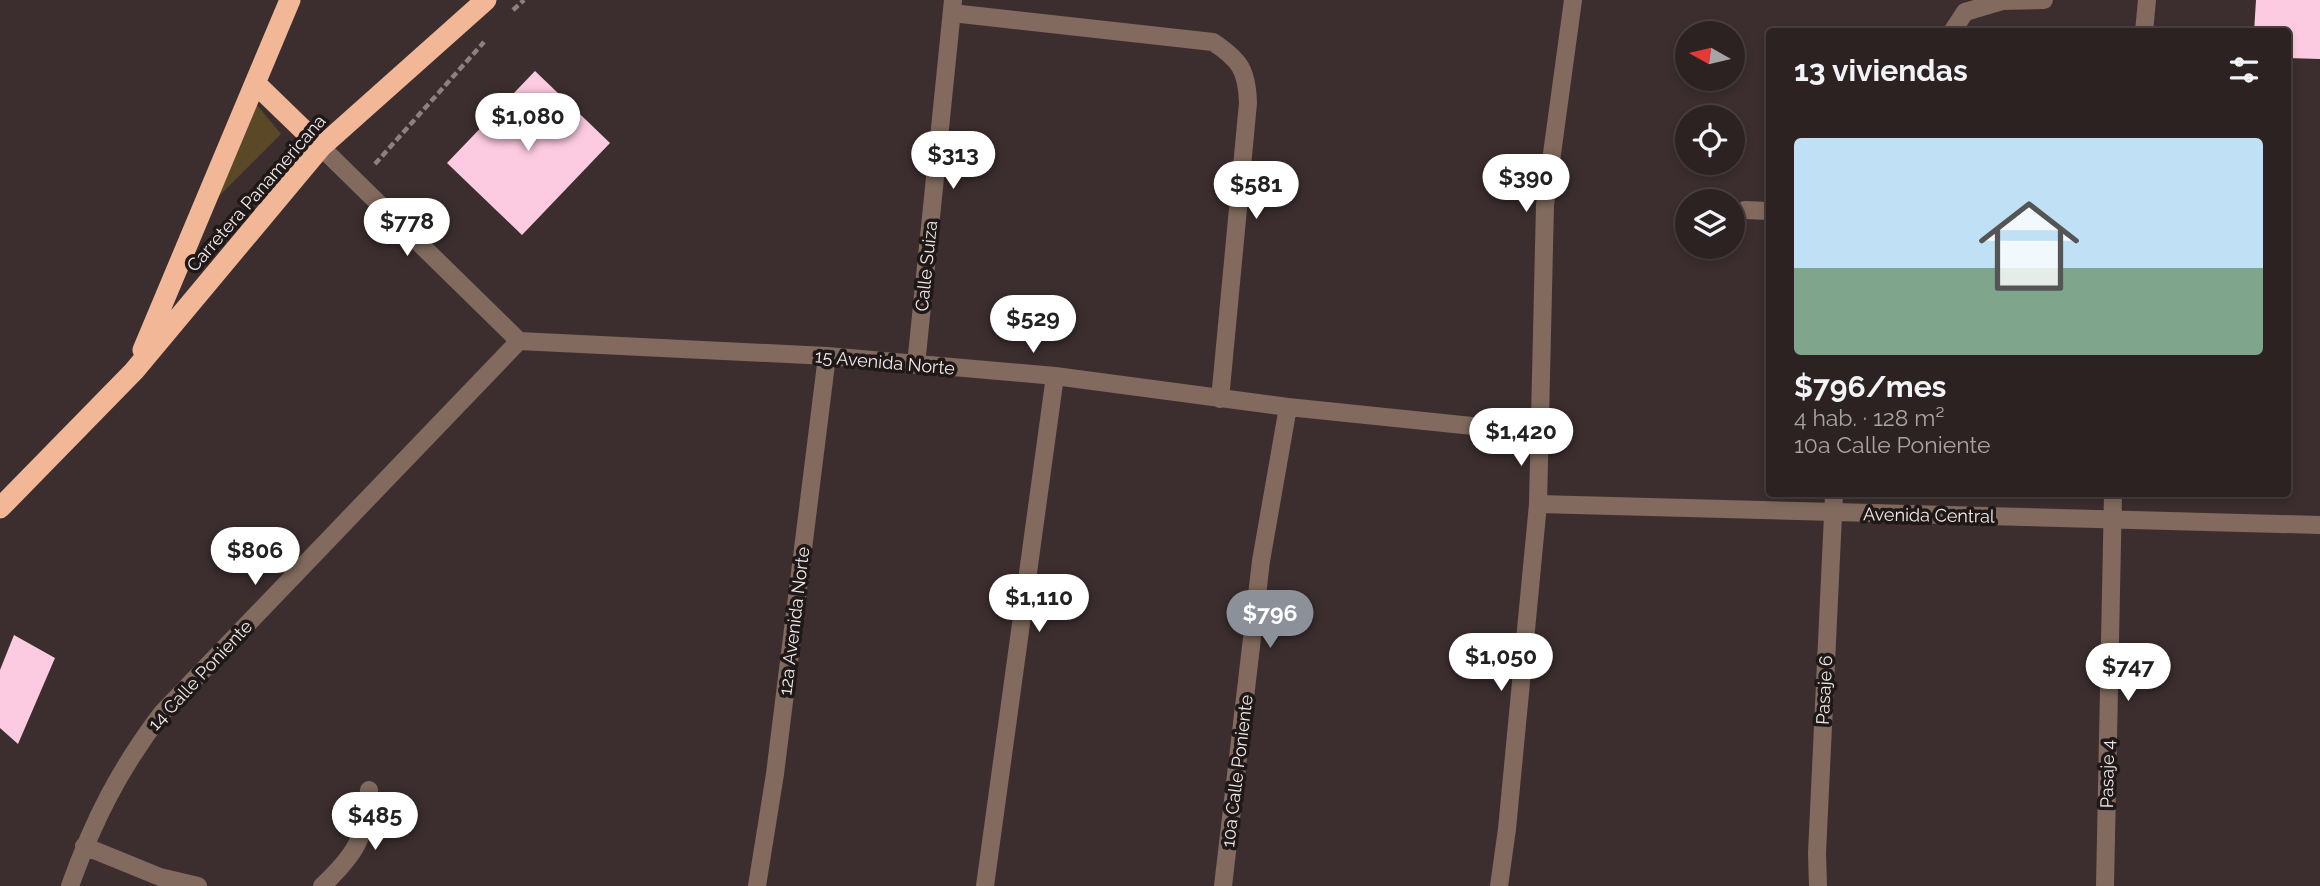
<!DOCTYPE html>
<html lang="es">
<meta charset="utf-8">
<style>
:root{--surface:#2d2222;--page:#392f2f;--text:#f1f3f6;--muted:#a7a4a5;--line:#483f40;--accent:#8c9099}
body{margin:0;font-family:Raleway,sans-serif;background:var(--page);color:var(--text);height:100vh;display:flex;flex-direction:column;font-size:26px;white-space:nowrap}
*{box-sizing:border-box;margin:0}
p{font-size:23px;color:var(--muted)}
.icon{flex:none;width:38px;height:38px;fill:none;stroke:currentColor;stroke-width:2;stroke-linecap:round;stroke-linejoin:round}
.map{position:relative;flex:1;overflow:hidden}
.drawer{position:absolute;left:1766px;top:28px;width:525px;height:469px;display:flex;flex-direction:column;background:var(--surface);border-radius:7px;box-shadow:0 4px 10px #0003,0 0 0 2px var(--line)}
.drawer>*{flex:none}
.needle{width:46px;rotate:278deg}
.controls{position:absolute;left:1675px;top:21px;display:grid;gap:14px}
.controls a{display:grid;place-items:center;width:70px;height:70px;border-radius:50%;background:var(--surface);box-shadow:0 4px 10px #0003,0 0 0 2px var(--line);font-size:35px}
.price{position:absolute;translate:-50% -60px;padding:0 16px;border-radius:24px;background:#fff;color:#222;font-size:23px;line-height:46px;filter:drop-shadow(0 2px 4px #0008)}
.price::after{content:'';position:absolute;left:50%;top:42px;width:21px;height:16px;margin-left:-10px;background:inherit;clip-path:polygon(0 0,100% 0,50% 100%)}
.price.active{background:var(--accent);color:#fff}
ul{padding:0;list-style:none}
li{display:grid;align-content:center;gap:14px;height:371px;padding:0 28px}
li+li{border-top:2px solid var(--line)}
li span{display:grid;place-items:center;height:217px;border-radius:7px;color:#555}
li>.icon{margin-inline-start:auto}
span .icon{width:126px;height:126px;fill:#fffc;stroke-width:1}
li b{font-size:30px}
h2{display:flex;justify-content:space-between;align-items:center;height:84px;padding:0 28px;font-size:30px}
.map>svg:first-child{display:block}
</style>
<div class="map">
<svg width="2320" height="886" viewBox="0 0 2320 886">
<rect width="100%" height="100%" fill="#3c2e2e"/>
<path fill="#5a4827" d="M256,104L281,134L202,213Z"/>
<path fill="#fdcbe1" d="M2256,0H2320V59L2287,58V32H2254Z
M535,71L610,143L522,235L447,163Z
M14,635L55,658L18,744L0,728V670Z"/>
<g fill="none" stroke-linecap="round" stroke-linejoin="round">
<path stroke="#8c8180" stroke-width="4.5" stroke-dasharray="7 3.5" stroke-linecap="butt" d="M513,10L524,0
M375,164L484,42"/>
<path stroke="#826b5e" stroke-width="18" d="M952,13L1213,42C1240,60 1247,70 1248,103L1220,399
M1952,32L1965,12L2002,1L2044,0
M2144,32L2147,0
M321,147L519,341
M1745,210L1769,211
M519,341L827,356L1055,376L1288,407L1541,433
M916,365L953,0
M1538,504L2320,525
M84,846L160,877L198,886
M70,886C94,819 119,770 162,713L519,341
M322,886C357,853 365,838 369,790
M757,886L775,774L827,356
M985,886L1055,376
M1223,886L1261,561L1288,407
M1499,886L1507,829L1538,504L1545,205L1573,0
M1818,886L1817,853L1834,494
M2105,886L2113,494"/>
<path stroke="#f1b797" stroke-width="21" d="M255,83L321,147
M143,350L290,0
M0,508L134,371L321,147L486,0"/>
</g>
<g text-anchor="middle" dominant-baseline="central" stroke-width="7" stroke-linejoin="round" paint-order="stroke">
<g font-size="18" fill="#f1e8e7" stroke="#1f1818">
<text transform="translate(256 193) rotate(-49)">Carretera Panamericana</text>
<text transform="translate(926 266) rotate(-84)">Calle Suiza</text>
<text transform="translate(885 362) rotate(5)">15 Avenida Norte</text>
<text transform="translate(1929 515) rotate(1)">Avenida Central</text>
<text transform="translate(794 621) rotate(-83)">12a Avenida Norte</text>
<text transform="translate(200 675) rotate(-47)">14 Calle Poniente</text>
<text transform="translate(1824 690) rotate(-87)">Pasaje 6</text>
<text transform="translate(1237 771) rotate(-83)">10a Calle Poniente</text>
<text transform="translate(2107 774) rotate(-89)">Pasaje 4</text>
</g>
</g>
</svg>
<div class="controls">
<a><svg class="needle" viewBox="-14 -14 28 28"><path d="M0-13l5 13h-10z" fill="#e53935"/><path d="M0 13l5-13h-10z" fill="#a7a4a5"/></svg></a>
<a><svg class="icon" aria-label="locate" viewBox="0 0 24 24"><circle cx="12" cy="12" r="6"/><path d="M12 2v4M12 18v4M2 12h4M18 12h4"/></svg></a>
<a><svg class="icon" aria-label="layers" viewBox="0 0 24 24"><path d="M12 4l9 5-9 5-9-5zM3 14l9 5 9-5"/></svg></a>
</div>
<b class="price" style="left:528px;top:153px">$1,080</b>
<b class="price" style="left:953px;top:191px">$313</b>
<b class="price" style="left:1526px;top:214px">$390</b>
<b class="price" style="left:1256px;top:221px">$581</b>
<b class="price" style="left:407px;top:258px">$778</b>
<b class="price" style="left:1033px;top:355px">$529</b>
<b class="price" style="left:1521px;top:468px">$1,420</b>
<b class="price" style="left:255px;top:587px">$806</b>
<b class="price" style="left:1039px;top:634px">$1,110</b>
<b class="price active" style="left:1270px;top:650px">$796</b>
<b class="price" style="left:1501px;top:693px">$1,050</b>
<b class="price" style="left:2128px;top:703px">$747</b>
<b class="price" style="left:375px;top:852px">$485</b>
<section class="drawer">
<h2>13 viviendas<svg class="icon" aria-label="filters" viewBox="0 0 24 24"><path d="M4 7h16M4 17h16"/><circle cx="9" cy="7" r="2"/><circle cx="15" cy="17" r="2"/></svg></h2>
<ul>
<li><span style="background:linear-gradient(#bfe0f5 60%,#7fa58c 0)"><svg class="icon" aria-label="home" viewBox="0 0 24 24"><path d="M3 11l9-7 9 7M6 9v11h12V9"/></svg></span><div><b>$796/mes</b><p>4 hab. · 128 m²</p><p>10a Calle Poniente</p></div></li>
</ul>
</section>
</div>
